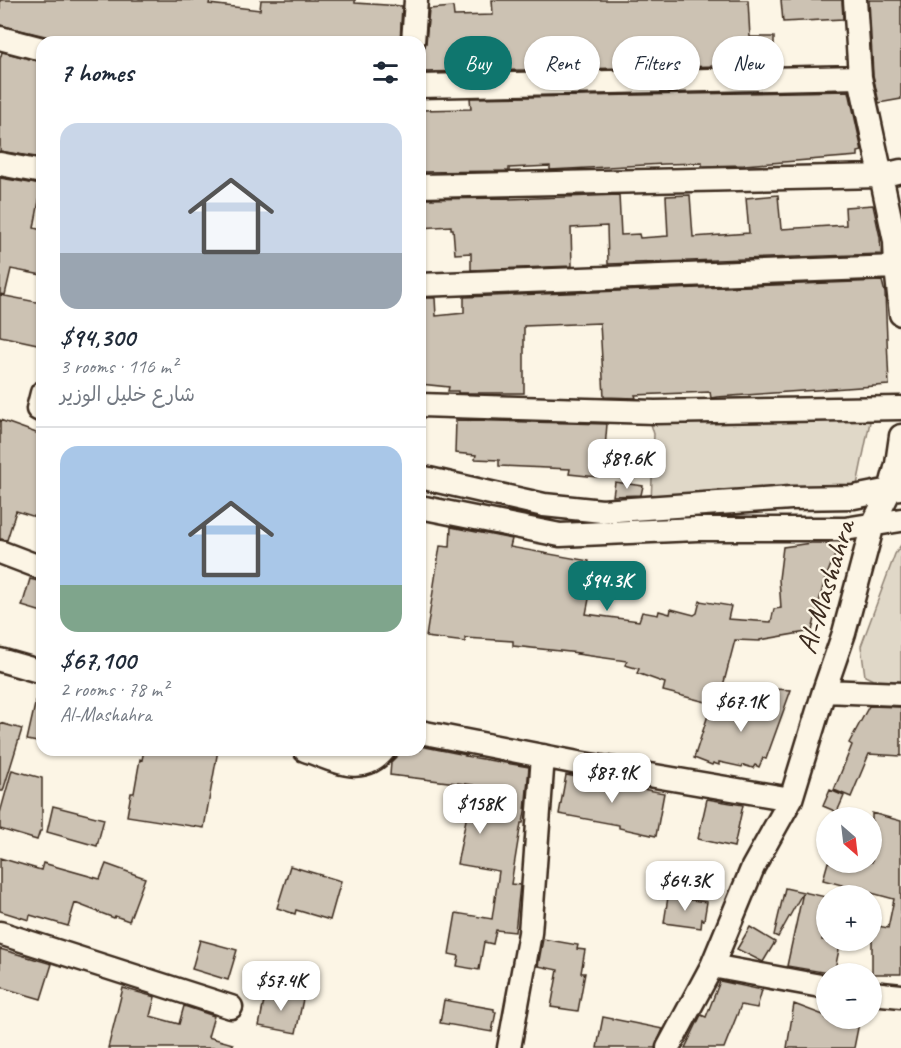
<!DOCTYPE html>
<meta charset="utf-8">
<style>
:root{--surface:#fff;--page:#f2f2f3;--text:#1f2937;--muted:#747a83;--line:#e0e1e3;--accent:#0f766e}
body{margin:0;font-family:Caveat,"Playpen Sans Arabic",sans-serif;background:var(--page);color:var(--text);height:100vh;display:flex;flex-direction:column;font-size:22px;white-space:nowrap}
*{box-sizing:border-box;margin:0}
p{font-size:20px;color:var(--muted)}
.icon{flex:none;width:33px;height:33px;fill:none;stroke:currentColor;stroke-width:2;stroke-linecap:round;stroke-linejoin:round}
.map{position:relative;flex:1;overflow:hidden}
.drawer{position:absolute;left:36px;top:36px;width:390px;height:720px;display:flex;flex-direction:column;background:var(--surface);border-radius:18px;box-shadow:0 2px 4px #0004}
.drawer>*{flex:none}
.top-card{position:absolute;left:444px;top:36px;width:366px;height:54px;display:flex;gap:12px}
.needle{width:39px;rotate:152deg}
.controls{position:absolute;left:816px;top:807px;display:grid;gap:12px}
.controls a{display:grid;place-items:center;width:66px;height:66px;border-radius:50%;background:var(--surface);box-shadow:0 2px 4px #0004;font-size:30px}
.price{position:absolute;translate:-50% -51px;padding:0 14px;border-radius:12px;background:#fff;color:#222;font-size:20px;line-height:39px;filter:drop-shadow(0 2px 3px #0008)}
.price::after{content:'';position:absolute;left:50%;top:36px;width:18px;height:14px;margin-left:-9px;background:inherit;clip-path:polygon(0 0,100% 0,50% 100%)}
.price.on{background:var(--accent);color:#fff}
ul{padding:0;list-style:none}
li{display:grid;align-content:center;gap:12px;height:318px;padding:0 24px}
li+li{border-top:2px solid var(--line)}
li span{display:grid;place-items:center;height:186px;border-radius:18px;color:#555}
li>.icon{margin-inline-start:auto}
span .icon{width:108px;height:108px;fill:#fffc;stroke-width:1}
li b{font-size:26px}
h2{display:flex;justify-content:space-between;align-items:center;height:72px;padding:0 24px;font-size:26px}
.chip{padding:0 21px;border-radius:27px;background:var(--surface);box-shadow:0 2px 4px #0004;font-size:21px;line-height:54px}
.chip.on{background:var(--accent);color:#fff}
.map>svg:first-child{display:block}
</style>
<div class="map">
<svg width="901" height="1048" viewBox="0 0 901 1048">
<rect width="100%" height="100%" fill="#fcf5e5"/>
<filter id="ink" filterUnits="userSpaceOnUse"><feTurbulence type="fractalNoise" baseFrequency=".0167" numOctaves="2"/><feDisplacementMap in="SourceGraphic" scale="12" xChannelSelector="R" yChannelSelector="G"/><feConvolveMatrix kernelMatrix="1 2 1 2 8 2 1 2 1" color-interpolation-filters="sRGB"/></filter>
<g filter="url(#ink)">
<path fill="#e0d8c8" stroke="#8e8173" stroke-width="1.5" d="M872,412L857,485L651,502L654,434L651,424Z
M901,545V681L873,680L865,676L861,646L895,554Z"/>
<path fill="#ccc2b3" stroke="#3b2a1e" stroke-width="1.5" d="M0,0H210L209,4L260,10L261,0H355V3L402,6L400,42H62L45,36L0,25Z
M492,0H748L750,37H774V65L423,72L422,51L426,43L429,9L453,7L454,16L493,15Z
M781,0H842L843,19L783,22Z
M869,0H901V99L879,103L873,75Z
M2,52L42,62V158L0,151V59Z
M849,91L862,151L858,152V156L744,165L702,166V163L664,164L550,170V166L509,168V171L420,172V110L471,109L470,98Z
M0,178L42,185L34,228L42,230V275L11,269L5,295L0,294Z
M619,195L621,235L639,234L640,238L668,236L666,196L690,195L693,237L749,233L746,198L778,195L781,229L846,225L845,207L873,205L880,237L881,254L608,264L607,226L571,228L572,266L471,270V253L455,254L453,229H451V226L420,228V199L510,198V199Z
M882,281L885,293L889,385L717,397L711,398L710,392L635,395L636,398L604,397L600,323L524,326V393H458V391H448L449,387L420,384V298H435L436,316L464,313V297Z
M0,295L42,303V345L0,336Z
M0,420L42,435V519L16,511L7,540L0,539Z
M456,420L607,424L605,448L600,447L597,477L569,474L570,469L499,466V460L475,459L476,455L455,453Z
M615,482L643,486L641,495L613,496Z
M451,527L512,539L510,547L589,561L588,568L595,569L586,614L639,621L642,612L658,615L659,611L670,614L671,609L694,615L697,613L700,601L731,606L728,619L771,622L774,609L781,608L779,579L783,547L811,543H829L835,555L824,582L812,631L760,640V641L735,640L718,705L663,691L665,683L637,673L639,669L625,665L627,661L577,654L579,653L513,646V641L465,638V642L426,637L440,546L450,547Z
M30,579L42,582V612L22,606Z
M774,689L791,690L766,759L763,758L759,767L755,765L753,768L743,765L742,767L719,762V765L713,763L712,765L694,758L711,706L773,705Z
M36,700L42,701V743L27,740Z
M869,706L901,707V756L869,754L851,797L834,790L852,745L849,743Z
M0,723L22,729L3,791H0Z
M420,746L466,755L465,756L529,767L525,811L523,823H521L511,884L520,885L515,932L496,930L493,944L484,942L479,970L457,966L459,956L449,954L456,913L492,919L499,871L457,864L473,785L390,775L391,762L399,754V750H420Z
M144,750H218L204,828L127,816L131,793H134L140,759L142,760Z
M12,770L42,778V831H40L37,840L0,829V813Z
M566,775L664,793L656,836L619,828V825L559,814Z
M830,790L844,796L837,812L823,806Z
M707,799L743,805L734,847L698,839Z
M53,806L104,819L97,846L47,832Z
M872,813L901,821V974H872V925L888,928L894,899L823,880L828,862H872Z
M0,858L41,870L43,863L100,879L106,864L145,878L129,921L115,916L114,918L75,903L68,926L30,915L29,920L0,911Z
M290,866L341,881L330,920L296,910L295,914L277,908Z
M785,888L826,897V923L822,940H841L834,974L787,966L803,892L778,937L774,935Z
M668,897L707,902L704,920L702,919L701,928L664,923Z
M750,927L775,942L763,962L737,949Z
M543,939L578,945L577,949L585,950L581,973H585L578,1011L551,1007L558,970L538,966Z
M200,940L237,950L228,980L192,969Z
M0,949L52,964L41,999L0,987Z
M720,981L762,990L757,1008L741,1005L724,1048H685L701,1015L706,1017Z
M123,988L155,997L150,1016L179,1024L184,1006L214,1016L208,1037L233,1044V1048H108Z
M266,991L303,999L296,1033L259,1026Z
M444,1000L494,1009V1012H496L492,1032L440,1023Z
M794,1004L826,1016V1018L837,1020V1018H860L854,1048H787Z
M603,1017L663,1029L655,1048H597Z"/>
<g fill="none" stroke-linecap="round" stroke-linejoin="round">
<g stroke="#3b2a1e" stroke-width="27">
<path id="minor" d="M855,0L860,77L895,241L896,267L901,314
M0,38L42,49
M413,42L416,0
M420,86L860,77
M0,164L42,172
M420,186L880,176L901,171
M420,285L896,267
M42,393L38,409L42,411
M420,405L655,412L901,408
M420,477L544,505L602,511L791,498L854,497L900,488
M420,507L560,535L697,529H845L901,520
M0,552L42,568
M0,660L42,672
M824,691L901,694
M420,732L578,763L791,799
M305,750C333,759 362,778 384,750
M0,933L231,1007
M712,966L826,987
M872,993L901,996
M509,1048L530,933L543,756
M668,1048L712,966L753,867L791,799L824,691L844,633L873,524L890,490L897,464L901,436"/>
</g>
<use href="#minor" stroke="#fcf5e5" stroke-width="22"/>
</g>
</g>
<g text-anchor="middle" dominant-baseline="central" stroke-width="4.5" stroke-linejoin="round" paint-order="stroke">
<g font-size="30" fill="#3b2a1e" stroke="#fcf5e5">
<text transform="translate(825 587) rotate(-73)">Al-Mashahra</text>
</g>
</g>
</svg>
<div class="controls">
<a><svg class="needle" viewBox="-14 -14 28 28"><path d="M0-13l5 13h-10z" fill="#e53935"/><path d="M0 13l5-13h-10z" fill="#747a83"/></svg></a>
<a>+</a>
<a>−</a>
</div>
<b class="price" style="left:627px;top:490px">$89.6K</b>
<b class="price on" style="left:607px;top:612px">$94.3K</b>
<b class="price" style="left:741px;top:733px">$67.1K</b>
<b class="price" style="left:612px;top:804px">$87.9K</b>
<b class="price" style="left:480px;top:835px">$158K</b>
<b class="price" style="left:685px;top:912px">$64.3K</b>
<b class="price" style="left:281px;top:1012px">$57.4K</b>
<div class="top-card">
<a class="chip on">Buy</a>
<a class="chip">Rent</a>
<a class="chip">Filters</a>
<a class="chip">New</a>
</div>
<section class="drawer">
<h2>7 homes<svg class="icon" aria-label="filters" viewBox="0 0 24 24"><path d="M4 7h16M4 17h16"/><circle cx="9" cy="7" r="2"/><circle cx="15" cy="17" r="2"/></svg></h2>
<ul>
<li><span style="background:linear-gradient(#c9d6e8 70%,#9aa5b1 0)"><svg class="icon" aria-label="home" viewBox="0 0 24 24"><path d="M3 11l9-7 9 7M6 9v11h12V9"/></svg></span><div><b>$94,300</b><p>3 rooms · 116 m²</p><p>شارع خليل الوزير</p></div></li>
<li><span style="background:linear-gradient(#a9c7e8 75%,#7fa58c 0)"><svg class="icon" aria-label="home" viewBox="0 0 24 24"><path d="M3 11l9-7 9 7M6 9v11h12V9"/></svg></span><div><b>$67,100</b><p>2 rooms · 78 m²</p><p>Al-Mashahra</p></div></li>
</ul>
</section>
</div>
